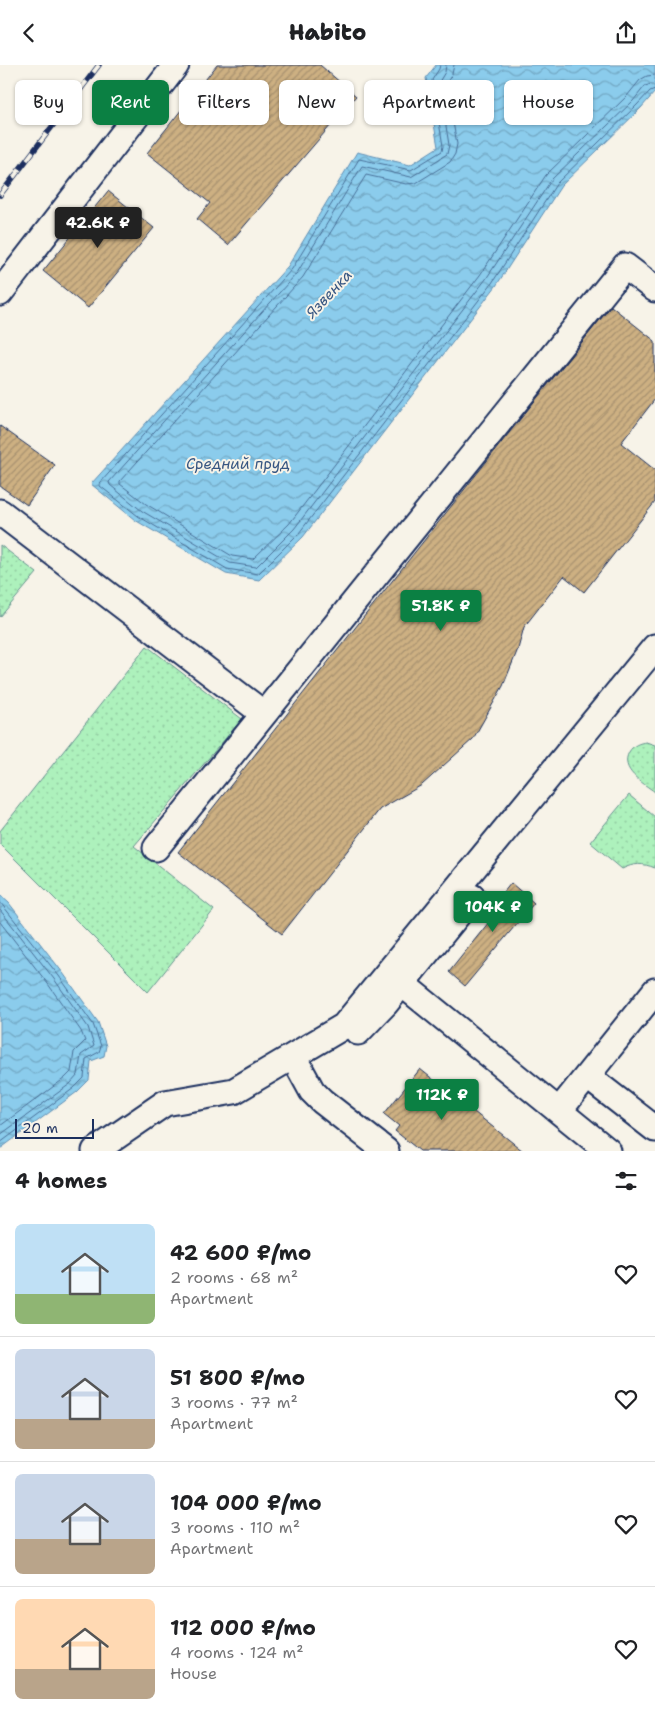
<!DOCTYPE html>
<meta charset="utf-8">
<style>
:root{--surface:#fff;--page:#f2f2f2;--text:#202124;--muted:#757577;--line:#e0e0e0;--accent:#0b8043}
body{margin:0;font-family:"Shantell Sans",sans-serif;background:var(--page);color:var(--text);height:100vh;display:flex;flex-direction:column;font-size:19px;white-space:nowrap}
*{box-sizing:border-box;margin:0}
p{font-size:16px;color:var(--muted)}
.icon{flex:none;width:28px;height:28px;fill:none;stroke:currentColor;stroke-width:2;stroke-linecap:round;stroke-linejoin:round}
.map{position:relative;height:1086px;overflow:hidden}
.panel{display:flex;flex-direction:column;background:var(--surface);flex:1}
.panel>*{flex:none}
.hud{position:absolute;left:15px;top:15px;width:625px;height:45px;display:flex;gap:10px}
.scale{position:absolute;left:15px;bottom:12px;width:79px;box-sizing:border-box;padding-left:5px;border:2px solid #1b2f5e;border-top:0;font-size:14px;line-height:18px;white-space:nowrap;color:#1b2f5e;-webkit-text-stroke:4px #f7f3e8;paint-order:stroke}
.price{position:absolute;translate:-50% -42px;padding:0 11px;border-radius:5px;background:var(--accent);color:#fff;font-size:16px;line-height:32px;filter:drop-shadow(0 1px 2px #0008)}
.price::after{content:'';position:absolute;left:50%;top:30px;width:15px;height:11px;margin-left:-8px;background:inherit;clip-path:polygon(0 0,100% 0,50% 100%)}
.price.active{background:#222;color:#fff}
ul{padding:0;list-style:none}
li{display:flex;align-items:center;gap:15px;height:125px;padding:0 15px}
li+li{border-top:1px solid var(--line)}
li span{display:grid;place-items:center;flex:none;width:140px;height:100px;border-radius:8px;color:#555}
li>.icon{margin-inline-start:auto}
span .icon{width:60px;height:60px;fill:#fffc;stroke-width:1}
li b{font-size:21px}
h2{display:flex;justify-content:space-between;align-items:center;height:60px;padding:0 15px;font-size:21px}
.pill{padding:0 18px;border-radius:8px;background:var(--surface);box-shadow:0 1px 4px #0004;font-size:18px;line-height:45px}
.pill.active{background:var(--accent);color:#fff}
header{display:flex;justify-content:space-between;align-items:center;height:65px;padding:0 15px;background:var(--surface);font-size:22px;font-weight:800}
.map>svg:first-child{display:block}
</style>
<header><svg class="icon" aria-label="back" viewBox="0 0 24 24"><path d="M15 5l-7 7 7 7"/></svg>Habito<svg class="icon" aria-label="share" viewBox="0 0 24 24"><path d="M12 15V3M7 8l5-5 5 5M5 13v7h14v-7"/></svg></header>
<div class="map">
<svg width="655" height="1086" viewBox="0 0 655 1086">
<defs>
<pattern id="park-dots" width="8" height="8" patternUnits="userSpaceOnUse" patternTransform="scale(1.25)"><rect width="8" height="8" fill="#adf1bc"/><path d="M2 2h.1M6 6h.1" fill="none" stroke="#94cfa4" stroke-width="1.8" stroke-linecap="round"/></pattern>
<pattern id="water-waves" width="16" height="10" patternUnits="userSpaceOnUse" patternTransform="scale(1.25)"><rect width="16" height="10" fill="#8bccec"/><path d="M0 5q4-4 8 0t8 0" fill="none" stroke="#71a6c2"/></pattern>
<pattern id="building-hatch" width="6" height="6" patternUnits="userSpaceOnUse" patternTransform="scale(1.25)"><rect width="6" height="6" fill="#cdb082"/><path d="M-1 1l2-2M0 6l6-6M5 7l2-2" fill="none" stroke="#a6906e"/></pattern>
</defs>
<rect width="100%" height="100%" fill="#f7f3e8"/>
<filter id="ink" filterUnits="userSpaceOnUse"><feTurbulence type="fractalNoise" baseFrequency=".02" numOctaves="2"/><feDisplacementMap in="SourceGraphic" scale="10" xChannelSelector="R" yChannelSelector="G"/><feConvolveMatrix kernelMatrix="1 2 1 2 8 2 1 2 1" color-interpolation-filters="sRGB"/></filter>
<g filter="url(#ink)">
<path fill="url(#park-dots)" stroke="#64908d" d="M0,480L37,508L0,552Z
M147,581L242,654L134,781L214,845L148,927L0,779V766Z
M646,677L655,680V727C643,718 619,705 629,687C633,680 639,678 646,677Z
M629,730L655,752V803C643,798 634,798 622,804L590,777Z"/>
<path fill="url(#water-waves)" stroke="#5e8db3" d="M436,0H655V27L641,43L561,121L496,221L303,472L259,515L226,509L135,455L91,419L288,201L357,87L410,100L438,82L426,13Z
M0,830L9,838L63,908L98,957L106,981L104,991L91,996L89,1015L77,1027L0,1084Z"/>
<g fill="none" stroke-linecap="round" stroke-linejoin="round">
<path stroke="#486e97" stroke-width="1" d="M440,0L439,4L432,15L443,81L442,86L411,105L359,94L292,204L100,418V421L138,451L227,504L258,509L299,468L492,218L557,118L637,40L650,26L655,24
M446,0L445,7L439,17L449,80L447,89L411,112L362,101L297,208L109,417L110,420L142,446L230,498L256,502L294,464L486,214L552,114L633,36L645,21L655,18
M454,0L452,9L446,19L457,79L455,89L450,97L416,118L406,119L366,110L303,212L120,416V419L146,439L232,491L253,494L289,459L480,210L546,110L627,31L640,15L647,11L655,10
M0,837L59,911L93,959L101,981L99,987L86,994L84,1013L74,1023L0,1078
M0,845L54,914L88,962L94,981L81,990L78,1010L70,1019L0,1070
M0,857L48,919L81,966L85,976L74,987L71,1007L65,1013L0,1061"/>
</g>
<path fill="url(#building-hatch)" stroke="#1b2f5e" d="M217,0H320L356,31L228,180L197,154L210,138L147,88Z
M108,126L154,163L88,243L43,206Z
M611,241L655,276V334L621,378L655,405V437L584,527L564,511L524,562L518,584L503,621L473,674L422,720L380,744L282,869L178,787L509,368Z
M0,361L55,400L27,440L0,421Z
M511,818L534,838L465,921L449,907L497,847L492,842Z
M420,1004L469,1043L523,1086H420L395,1066L399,1061L384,1049Z"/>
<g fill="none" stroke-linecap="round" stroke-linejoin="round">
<g stroke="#1b2f5e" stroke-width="29">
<path id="minor" d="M0,228L176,0
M0,447L264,649
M156,783L625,201L655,224
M390,909L608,1086
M655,926L587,1011L655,1064
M358,967L385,939L472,832
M300,1004L312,1026L322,1036L386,1086
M559,1046L587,1011
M95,1086L165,1038L234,1026L344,961L655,582"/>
</g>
<use href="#minor" stroke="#f7f3e8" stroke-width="25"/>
<g stroke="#1b2f5e" stroke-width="5.5">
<path id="rail" d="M0,130L99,0"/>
</g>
<use href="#rail" stroke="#f7f3e8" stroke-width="4" stroke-dasharray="11" stroke-linecap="butt"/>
</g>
</g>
<g text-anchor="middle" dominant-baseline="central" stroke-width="4" stroke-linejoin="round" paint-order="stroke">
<g font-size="15" font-style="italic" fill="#375682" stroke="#f7f3e8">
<text transform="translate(329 229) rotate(-47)">Язвенка</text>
<text x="238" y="399">Средний пруд</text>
</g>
</g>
</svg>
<div class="scale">20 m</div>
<b class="price active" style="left:98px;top:184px">42.6K ₽</b>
<b class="price" style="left:441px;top:567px">51.8K ₽</b>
<b class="price" style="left:493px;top:868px">104K ₽</b>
<b class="price" style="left:442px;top:1056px">112K ₽</b>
<div class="hud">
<a class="pill">Buy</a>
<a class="pill active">Rent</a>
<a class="pill">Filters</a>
<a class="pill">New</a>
<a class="pill">Apartment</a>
<a class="pill">House</a>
</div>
</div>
<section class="panel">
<h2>4 homes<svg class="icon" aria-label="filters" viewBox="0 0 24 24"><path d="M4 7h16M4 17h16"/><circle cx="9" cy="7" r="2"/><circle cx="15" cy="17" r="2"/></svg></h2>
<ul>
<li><span style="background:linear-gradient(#bfe0f5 70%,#8fb573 0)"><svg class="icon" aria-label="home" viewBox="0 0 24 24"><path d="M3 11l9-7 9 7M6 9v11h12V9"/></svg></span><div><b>42 600 ₽/mo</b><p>2 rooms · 68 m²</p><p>Apartment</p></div><svg class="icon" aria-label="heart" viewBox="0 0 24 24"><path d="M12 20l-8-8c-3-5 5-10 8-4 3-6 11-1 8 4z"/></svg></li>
<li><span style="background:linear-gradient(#c9d6e8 70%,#b9a48a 0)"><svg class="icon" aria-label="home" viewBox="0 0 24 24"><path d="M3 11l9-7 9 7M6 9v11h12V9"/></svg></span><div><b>51 800 ₽/mo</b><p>3 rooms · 77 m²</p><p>Apartment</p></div><svg class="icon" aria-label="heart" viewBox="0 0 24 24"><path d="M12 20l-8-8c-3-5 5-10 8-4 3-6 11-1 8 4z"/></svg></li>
<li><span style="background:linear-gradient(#c9d6e8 65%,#b9a48a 0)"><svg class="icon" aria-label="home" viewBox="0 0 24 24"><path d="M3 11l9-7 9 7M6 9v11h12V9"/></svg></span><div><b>104 000 ₽/mo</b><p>3 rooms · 110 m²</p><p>Apartment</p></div><svg class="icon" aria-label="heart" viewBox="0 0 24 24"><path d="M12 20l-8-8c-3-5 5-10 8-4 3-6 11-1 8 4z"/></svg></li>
<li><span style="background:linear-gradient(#ffd9b3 70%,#b9a48a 0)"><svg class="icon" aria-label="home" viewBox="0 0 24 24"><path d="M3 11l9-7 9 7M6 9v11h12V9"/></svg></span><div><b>112 000 ₽/mo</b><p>4 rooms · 124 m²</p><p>House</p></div><svg class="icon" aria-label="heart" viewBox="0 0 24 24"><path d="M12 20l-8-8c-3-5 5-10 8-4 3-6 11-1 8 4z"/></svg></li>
</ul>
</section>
